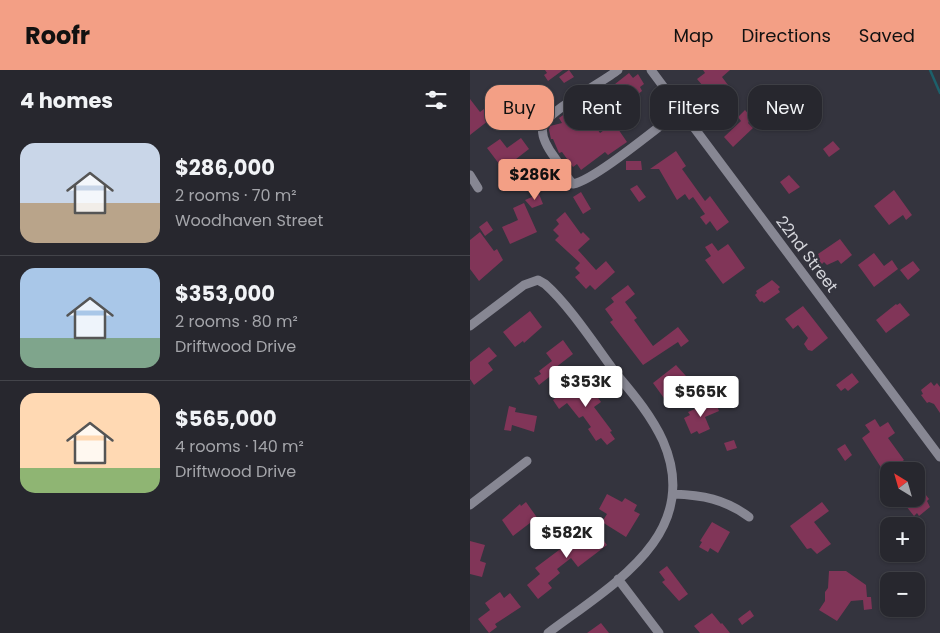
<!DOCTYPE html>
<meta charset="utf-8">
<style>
:root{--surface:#27272e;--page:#33333a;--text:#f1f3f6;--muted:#a4a5aa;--line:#43444a;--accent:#f39f85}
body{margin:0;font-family:Poppins,sans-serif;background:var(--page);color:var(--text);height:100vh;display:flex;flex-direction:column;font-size:19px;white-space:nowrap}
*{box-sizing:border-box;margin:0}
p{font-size:16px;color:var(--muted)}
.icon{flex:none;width:28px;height:28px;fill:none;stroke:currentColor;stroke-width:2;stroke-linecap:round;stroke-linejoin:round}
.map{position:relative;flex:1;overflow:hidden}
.panel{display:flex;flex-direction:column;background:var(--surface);width:470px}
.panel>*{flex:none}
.banner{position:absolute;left:15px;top:15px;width:380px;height:45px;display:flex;gap:10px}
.needle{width:32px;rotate:323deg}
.fabs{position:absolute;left:410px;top:392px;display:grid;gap:10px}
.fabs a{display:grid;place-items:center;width:45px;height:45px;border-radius:10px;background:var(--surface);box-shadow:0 1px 4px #0004,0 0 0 1px var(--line);font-size:25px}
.price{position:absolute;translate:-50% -42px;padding:0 11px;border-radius:5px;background:#fff;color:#222;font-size:16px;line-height:32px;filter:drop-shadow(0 1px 2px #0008)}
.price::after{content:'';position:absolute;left:50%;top:30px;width:15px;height:11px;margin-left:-8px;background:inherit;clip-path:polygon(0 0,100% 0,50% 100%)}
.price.active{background:var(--accent);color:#111}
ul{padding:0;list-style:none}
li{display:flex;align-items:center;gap:15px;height:125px;padding:0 20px}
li+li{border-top:1px solid var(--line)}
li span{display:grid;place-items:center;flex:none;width:140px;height:100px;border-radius:15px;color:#555}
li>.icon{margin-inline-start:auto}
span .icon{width:60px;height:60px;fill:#fffc;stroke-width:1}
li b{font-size:21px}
h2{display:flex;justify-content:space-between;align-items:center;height:60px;padding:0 20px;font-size:21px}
.tag{padding:0 18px;border-radius:15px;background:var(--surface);box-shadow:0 1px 4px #0004,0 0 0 1px var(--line);font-size:18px;line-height:45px}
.tag.active{background:var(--accent);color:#111}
header{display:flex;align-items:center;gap:30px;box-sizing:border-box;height:70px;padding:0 25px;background:var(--accent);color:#111}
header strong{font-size:24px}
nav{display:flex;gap:28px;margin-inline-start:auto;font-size:18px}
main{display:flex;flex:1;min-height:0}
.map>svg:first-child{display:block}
</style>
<header>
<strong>Roofr</strong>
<nav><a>Map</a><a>Directions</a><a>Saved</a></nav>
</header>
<main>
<section class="panel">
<h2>4 homes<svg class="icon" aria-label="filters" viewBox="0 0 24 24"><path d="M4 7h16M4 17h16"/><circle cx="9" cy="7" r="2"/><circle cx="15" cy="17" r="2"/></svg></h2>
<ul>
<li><span style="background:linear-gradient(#c9d6e8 60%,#b9a48a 0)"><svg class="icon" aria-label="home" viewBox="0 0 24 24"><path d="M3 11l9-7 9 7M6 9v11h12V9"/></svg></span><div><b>$286,000</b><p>2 rooms · 70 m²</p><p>Woodhaven Street</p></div></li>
<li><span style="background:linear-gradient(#a9c7e8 70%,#7fa58c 0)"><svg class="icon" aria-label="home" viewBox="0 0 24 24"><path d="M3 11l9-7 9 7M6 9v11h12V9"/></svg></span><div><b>$353,000</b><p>2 rooms · 80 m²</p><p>Driftwood Drive</p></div></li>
<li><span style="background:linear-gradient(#ffd9b3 75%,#8fb573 0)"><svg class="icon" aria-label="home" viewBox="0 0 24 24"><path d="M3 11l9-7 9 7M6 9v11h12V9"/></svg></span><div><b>$565,000</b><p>4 rooms · 140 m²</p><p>Driftwood Drive</p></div></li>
</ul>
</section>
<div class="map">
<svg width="470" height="563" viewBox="0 0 470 563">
<rect width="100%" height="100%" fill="#34343e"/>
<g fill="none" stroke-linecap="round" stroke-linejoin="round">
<path stroke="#1d606b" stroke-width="2.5" d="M460,0L470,23"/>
</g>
<path fill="#813558" d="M75,0H93L78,11L74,5L77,3Z
M99,0L104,7L94,13L89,7Z
M233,0H260L252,7L261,19L253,25L250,22L240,29L236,23L232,24L233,16L227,9L235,3Z
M159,3L163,8L168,4L174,14L170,17L172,21L157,33L160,38L141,51L126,29Z
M0,29L10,42L18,36L22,41L29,36L37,45L27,52L23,47L0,65Z
M110,33L130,63L144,53L157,72L138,85L135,82L111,100L107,94L103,97L92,82L89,83L83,69H81L79,60L80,56L92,53L89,48Z
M275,40L282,48L278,53L283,58L263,77L254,67L271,51L268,47Z
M51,68L59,79L33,99L17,78L30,69L37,78Z
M363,71L370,79L359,87L353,79Z
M206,81L216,96L212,99L235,131L240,126L259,152L247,161L240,151L236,155L230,147L235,144L223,127L219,130L215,124L207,130L189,99H180Z
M156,91H171L172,100H156Z
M319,105L330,117L319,124L310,112Z
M167,115L176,127L169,132L160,119Z
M424,120L442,145L436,150L433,145L419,155L404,136Z
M111,122L121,139L113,144L103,127Z
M69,124L73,134L62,138L55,130Z
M54,133L67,162L40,174L32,157L48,150L43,138Z
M95,142L111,164L113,162L120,169L108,180L126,200L136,191L145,202L125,220L120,215L116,219L105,207L110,203L105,198L110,193L85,170L89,166L83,160L89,154L86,150Z
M17,151L23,160L15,166L9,157Z
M10,162L24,181L27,179L33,190L9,211L0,199V170Z
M370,169L382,185L371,194L368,190L357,195L354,192L352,194L347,188L349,186L348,184Z
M242,173L248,181L258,174L275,198L253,214L235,190L241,186L235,177Z
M404,183L414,196L422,190L428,199L404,217L388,195Z
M443,191L450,200L438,210L430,200Z
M302,210L310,217L308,219L310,222L294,233L292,231L290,232L285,225L287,223L286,221Z
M158,215L165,224L155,232L167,248L164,250L183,276L208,257L219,271L211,277L208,272L173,295L140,252L143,250L135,239L144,232L141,228Z
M430,233L440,245L416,263L406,250L426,234L427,235Z
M333,236L358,268L342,281L338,280L334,274L338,268L328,255L323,259L315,249Z
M60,241L72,257L54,273L53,271L45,277L33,262Z
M93,270L103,284L81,301L83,304L69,315L64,308L71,304L69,301L82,291L76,283Z
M19,277L27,286L18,293L23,300L4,315L0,309V292Z
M206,295L225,316L199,335L183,313Z
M382,303L389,312L378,321L375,318L371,321L366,315Z
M112,305L131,332L124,337L142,361L140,362L145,369L137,375L131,368L126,371L118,359L121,357L113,346L109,348L97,333L89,339L83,330Z
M461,312L464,316L467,313L470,317V343L464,334L459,332L457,333L451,325L453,324L451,320Z
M245,330L249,341L235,347L240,359L229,364L227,361L221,364L214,348L220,345L218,342Z
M39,336L46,338L45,342L67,346L64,362L42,355L41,361L34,360Z
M405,349L410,357L418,352L425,363L418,368L434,390L425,397L421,392L412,399L392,368L400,362L395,355Z
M264,370L267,378L257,381L254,373Z
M375,374L382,385L375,391L367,379Z
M446,394L455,406L456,411L449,416L459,429L457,431L460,437L449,446L447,443L444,446L436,436L446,429Z
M137,424L152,432L155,428L167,435L164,441L170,444L156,467L132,452L137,444L129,439Z
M56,432L68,449L71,447L78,457L68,465L60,453L43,466L32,450L50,434L51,436Z
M352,432L359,441L344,452L361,474L347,484L341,478L337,479L320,456Z
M242,452L260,462L248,483L240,478L238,482L229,477L232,472L230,471Z
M118,458L124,466L127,461L137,475L108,497L101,488L87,499L90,503L78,513L82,518L68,529L57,515L70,504L65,498L93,477L90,473L108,460L110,463Z
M0,471L15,475L10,491L16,493L12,507L0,504Z
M197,496L218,524L209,531L192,512L195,510L189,502Z
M359,501H376L396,515L397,527H401L402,539L394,540L393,530L381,531L367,551L349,540L355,531V522L358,518Z
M30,522L34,528L40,523L51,537L25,554L27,557L19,563L8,549L20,540L15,533Z
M280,540L284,546L272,555L268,549Z
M242,543L251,554L252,553L260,563H230L224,556Z
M131,553L139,563H117Z"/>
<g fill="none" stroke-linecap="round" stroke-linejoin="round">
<path stroke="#878793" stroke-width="9" d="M148,0C133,12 78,41 73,56C70,67 79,80 85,88C91,96 96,107 103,114C125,110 189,56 211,40
M181,0L470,387
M0,105L8,118
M0,256L54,215L68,210L75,214C100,236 127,278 148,306C165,326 182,347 193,371C234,465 140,516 78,563
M203,424C232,425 255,429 279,447
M0,435L57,391
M148,509L189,563"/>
</g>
<g text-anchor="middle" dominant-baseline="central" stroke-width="4.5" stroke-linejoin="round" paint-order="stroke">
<g font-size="16" fill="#d5d6dc" stroke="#34343e">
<text transform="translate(337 184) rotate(53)">22nd Street</text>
</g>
</g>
</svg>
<div class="fabs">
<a><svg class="needle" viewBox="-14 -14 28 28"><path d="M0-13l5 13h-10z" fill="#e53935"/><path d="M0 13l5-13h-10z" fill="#a4a5aa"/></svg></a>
<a>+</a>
<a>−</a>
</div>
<b class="price active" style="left:65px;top:131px">$286K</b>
<b class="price" style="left:116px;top:338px">$353K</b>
<b class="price" style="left:231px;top:348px">$565K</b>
<b class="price" style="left:97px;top:489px">$582K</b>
<div class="banner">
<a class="tag active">Buy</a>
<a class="tag">Rent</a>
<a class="tag">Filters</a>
<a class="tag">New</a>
</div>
</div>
</main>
